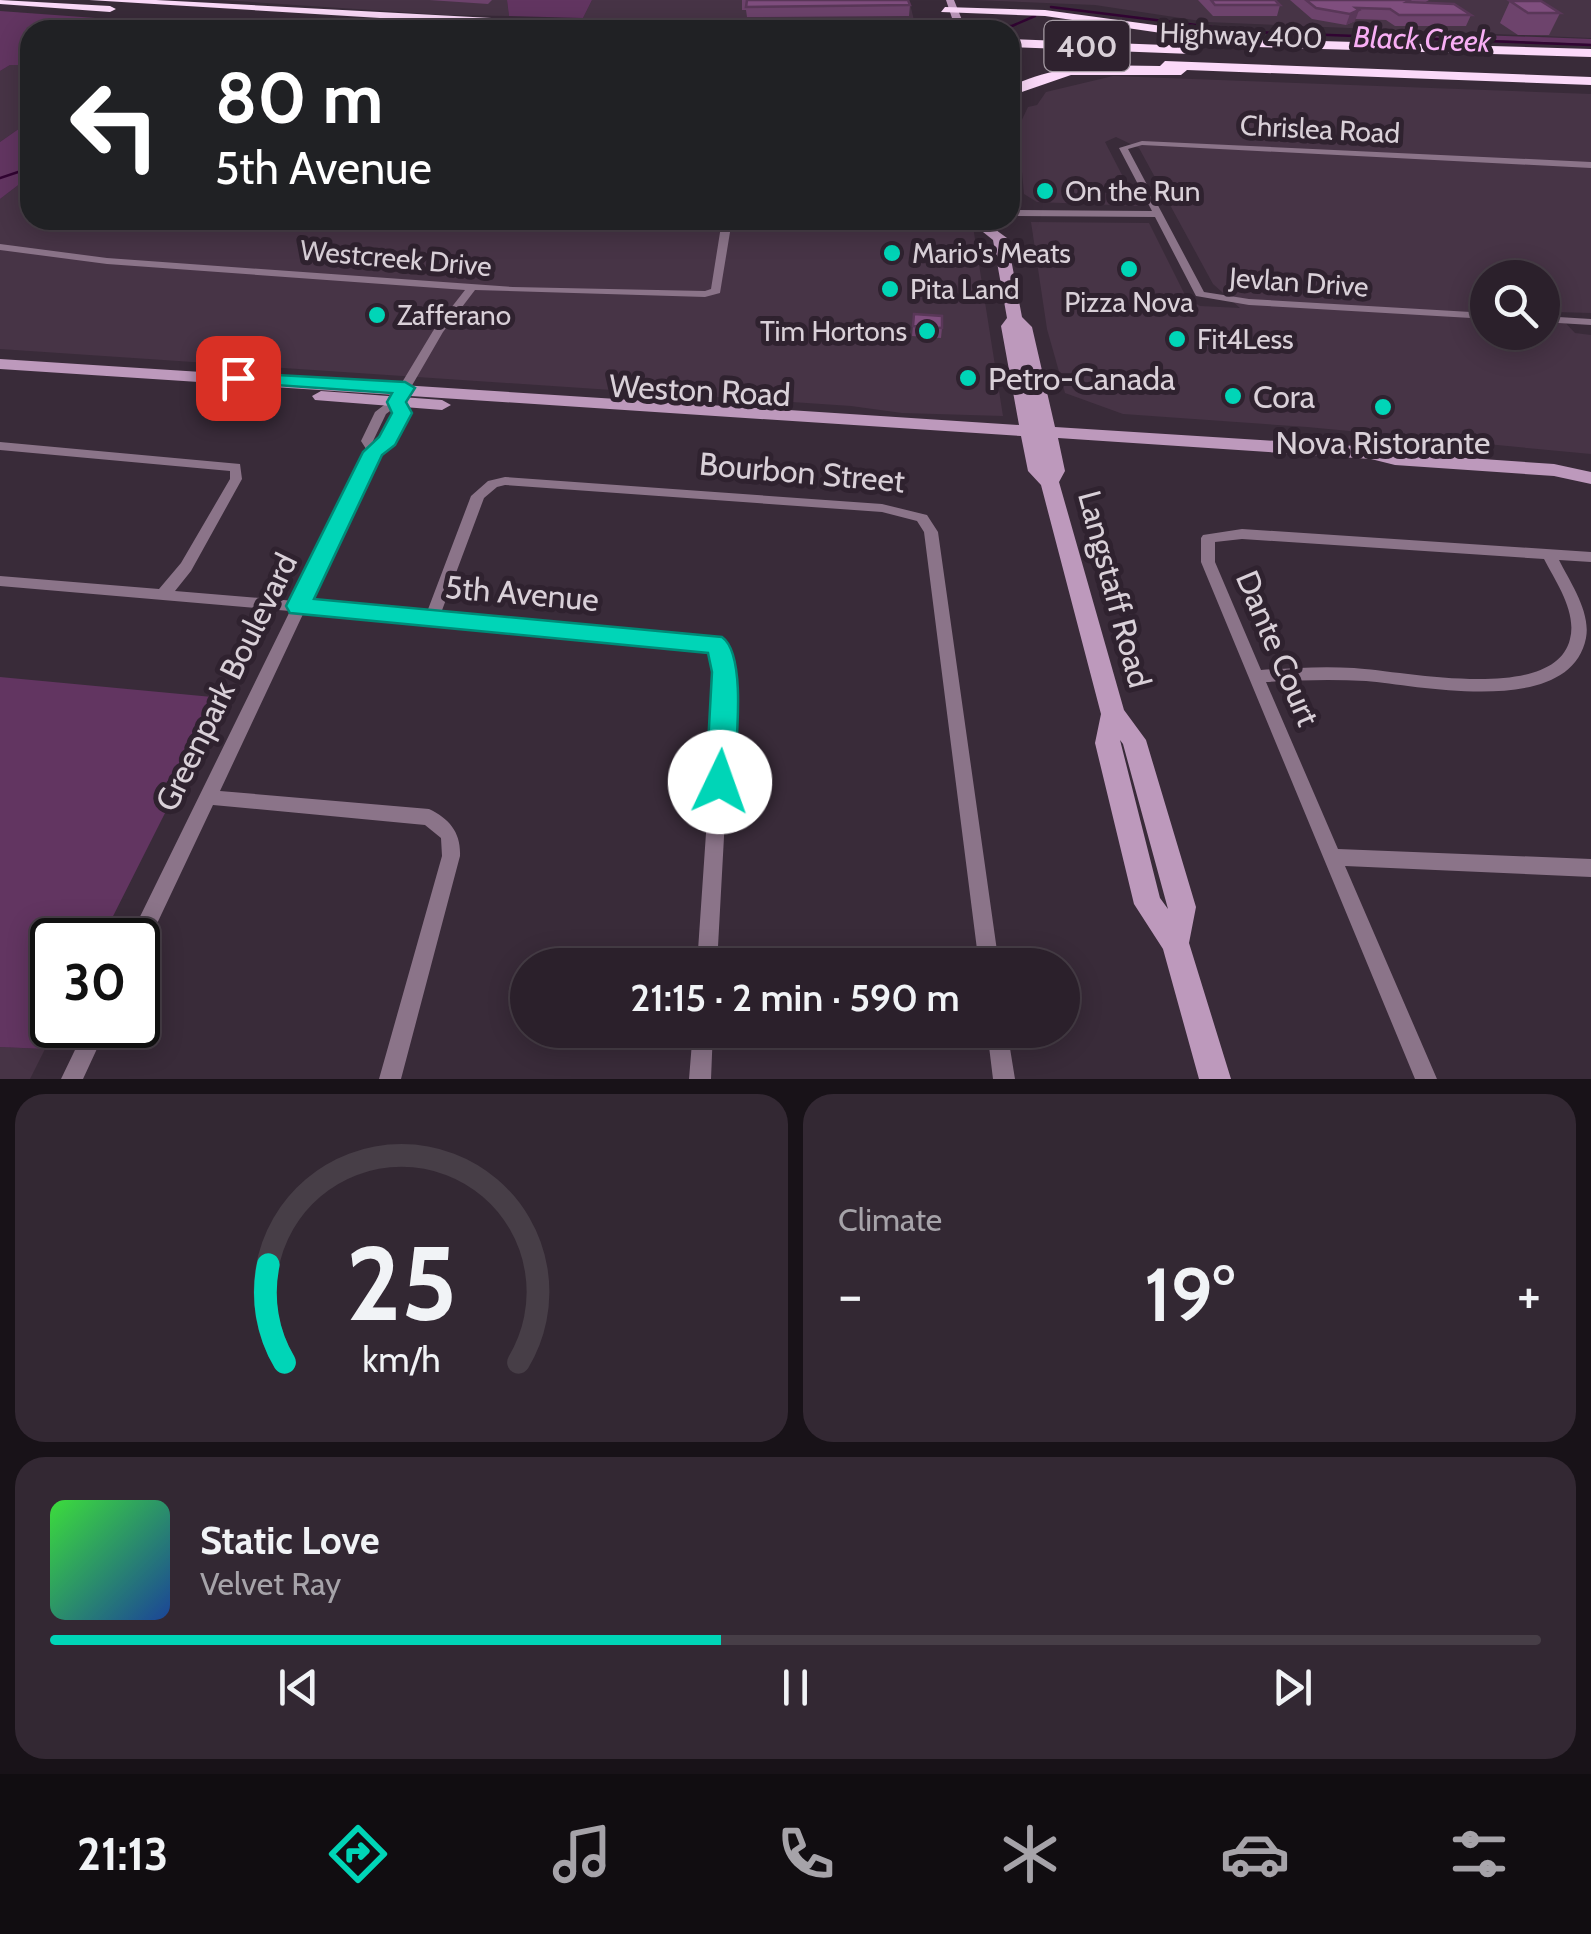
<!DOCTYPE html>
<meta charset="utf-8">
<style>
body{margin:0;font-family:Cabin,sans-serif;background:#332833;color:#f1f3f6;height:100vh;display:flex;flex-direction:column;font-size:38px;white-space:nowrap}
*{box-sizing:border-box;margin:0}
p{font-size:32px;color:#a6a3a9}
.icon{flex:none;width:55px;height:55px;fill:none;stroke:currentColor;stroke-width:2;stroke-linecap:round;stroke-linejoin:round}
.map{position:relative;height:1079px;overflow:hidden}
.details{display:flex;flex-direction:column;gap:15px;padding:15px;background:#181218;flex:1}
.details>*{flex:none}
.hud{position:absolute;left:20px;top:20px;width:1000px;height:210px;border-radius:30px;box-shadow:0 5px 25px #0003,0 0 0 2px #473e47;background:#202124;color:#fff;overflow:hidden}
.controls{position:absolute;left:1470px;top:260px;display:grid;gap:20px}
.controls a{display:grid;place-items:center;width:90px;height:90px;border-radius:50%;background:#2b202b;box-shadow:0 5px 25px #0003,0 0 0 2px #473e47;font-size:50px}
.speed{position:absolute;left:30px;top:918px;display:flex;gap:20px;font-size:50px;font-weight:700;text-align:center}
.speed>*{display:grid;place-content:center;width:130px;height:130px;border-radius:50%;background:#2b202b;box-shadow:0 5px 25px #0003,0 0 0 2px #473e47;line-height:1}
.speed .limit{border:5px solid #111;border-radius:15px;background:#fff;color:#111}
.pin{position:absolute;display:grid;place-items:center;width:85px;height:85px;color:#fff;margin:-42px;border-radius:20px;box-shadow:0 5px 15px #0006}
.me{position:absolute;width:110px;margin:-55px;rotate:3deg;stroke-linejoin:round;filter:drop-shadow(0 0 8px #0008)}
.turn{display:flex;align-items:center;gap:35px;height:210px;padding:0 30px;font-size:45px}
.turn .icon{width:130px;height:130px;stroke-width:2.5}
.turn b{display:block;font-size:70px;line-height:85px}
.big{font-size:75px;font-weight:600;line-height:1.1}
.details .tile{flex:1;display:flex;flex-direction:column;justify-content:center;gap:15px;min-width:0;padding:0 35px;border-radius:30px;background:#332833}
.details .dial{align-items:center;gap:0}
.dial svg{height:260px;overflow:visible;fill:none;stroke:#473e47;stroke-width:7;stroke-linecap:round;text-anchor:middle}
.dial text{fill:#f1f3f6;stroke:none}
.song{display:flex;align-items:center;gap:30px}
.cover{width:120px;height:120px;border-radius:15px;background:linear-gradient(135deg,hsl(120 70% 55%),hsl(220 70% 35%))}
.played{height:10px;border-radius:5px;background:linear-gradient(90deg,#00d5b7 45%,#473e47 45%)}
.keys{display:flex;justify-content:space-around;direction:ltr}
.heat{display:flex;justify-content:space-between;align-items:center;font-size:55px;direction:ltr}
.details .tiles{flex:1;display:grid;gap:15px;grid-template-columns:1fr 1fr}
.tile:last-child{grid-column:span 2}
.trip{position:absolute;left:510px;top:948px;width:570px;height:100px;border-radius:50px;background:#2b202b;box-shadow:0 5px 25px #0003,0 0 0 2px #473e47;font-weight:600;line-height:100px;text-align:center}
.tabs{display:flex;height:160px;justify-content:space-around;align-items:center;background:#110d11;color:#a6a3a9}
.tabs .icon{width:70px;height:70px}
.tabs .on{color:#00d5b7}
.tabs b{font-size:45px;color:#f1f3f6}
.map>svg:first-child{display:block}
.built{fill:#473446;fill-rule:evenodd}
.green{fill:#623561}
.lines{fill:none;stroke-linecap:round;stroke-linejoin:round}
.stream{stroke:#310432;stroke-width:2.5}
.street{fill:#8b7489;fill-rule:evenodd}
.secondary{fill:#bd99bc;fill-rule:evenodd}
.highway{fill:#fbd9f9;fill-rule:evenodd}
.wall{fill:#6d436c}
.shaded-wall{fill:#593758}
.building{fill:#7f4e7e;stroke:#593758;stroke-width:2.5}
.route{fill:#00d5b7;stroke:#008a77;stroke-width:2.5}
.poi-dot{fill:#00d5b7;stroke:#2f222f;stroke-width:4}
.labels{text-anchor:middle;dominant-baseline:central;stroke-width:10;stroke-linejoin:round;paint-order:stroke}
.far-street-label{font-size:28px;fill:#d9d0d8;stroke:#2f222f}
.far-poi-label{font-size:28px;fill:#d9d0d8;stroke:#2f222f;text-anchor:start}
.far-water-label{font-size:30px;font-style:italic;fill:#f8aef5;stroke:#2f222f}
.shield{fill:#2f222f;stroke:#a69ca5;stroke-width:2.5}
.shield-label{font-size:30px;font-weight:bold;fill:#d9d0d8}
.poi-label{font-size:32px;fill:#d9d0d8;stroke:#2f222f;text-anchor:start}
.street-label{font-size:32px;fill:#d9d0d8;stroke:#2f222f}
</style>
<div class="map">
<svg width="1591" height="1079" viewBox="0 0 1591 1079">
<rect width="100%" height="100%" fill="#392b39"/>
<!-- built -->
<path class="built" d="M222 0H507L509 16 446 15Z
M592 0H909L914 20 583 18Z
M972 0H1591V38L1207 22 1095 5Z
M10 65H30V121L0 142V71Z
M1113 76 1591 94V313L1555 312 1575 333 1591 335V454L1307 427 1123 414 1065 393 1047 329 1031 222 1149 223 1186 297 1200 306 1240 308 1213 284 1139 148 1116 137 1105 142 1138 206 1037 202 1024 194 1018 128 1028 107 1037 105 1046 92ZM1488 278H1542V332H1488Z
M30 176V220H972L1003 416 902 413 851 406 0 349V199Z
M0 1047 45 1049 30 1079H0Z"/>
<!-- green -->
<path class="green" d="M507 0H592L583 18 509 16Z
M0 11 219 27 215 30H30V65H10L0 71Z
M1394 32 1591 39V44L1397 36Z
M30 121V176L0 199V142Z
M0 677 223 698 101 940H52V1025H58L45 1049 0 1047Z"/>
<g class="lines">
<!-- stream -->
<path class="stream" d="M1051 7 1252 32 1591 45
M984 26H1012L1035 16
M845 28 852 24H927
M0 178 30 168"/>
<!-- street -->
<path class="street" d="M1142 141 1591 162V168L1142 145 1128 149 1204 292 1249 299 1488 313V319L1249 305 1196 296 1155 217 1010 216V210L1152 211 1119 148Z
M722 220H732L720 293 705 297 475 290 443 332 403 401 408 413 391 444 379 454 309 602 427 612 471 496 488 481 505 477 882 504 927 515 938 532 999 965H979L924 532 917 521 882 512 505 485 497 487 484 498 441 613 704 635C728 644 728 648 733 672L717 965H697L717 672 714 653 701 647 304 612 220 791 429 809C450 819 461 833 460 856L401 1079H379L442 856 441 838 425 825 213 805 145 949 138 951V940H129L131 935 290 611 0 586V576L159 589 181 563 230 479V471L0 450V442L240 464 242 479 191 571 175 591 295 601 368 452 361 441 375 412 392 399 433 331 465 290 107 264 0 250V244L107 258 513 287 705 291 711 289ZM394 408 396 413 382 439 375 444 373 441 386 414Z
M1542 316 1591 319V325L1542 322Z
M1242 529 1591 552V562L1559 560C1570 582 1591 612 1586 638 1570 718 1422 686 1366 681 1333 679 1299 680 1266 682L1338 849 1591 859V877L1345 866 1437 1079H1415L1201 562V538L1203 535ZM1242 539 1544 559C1556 582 1577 612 1570 639 1555 704 1403 671 1354 668 1323 666 1292 668 1261 670L1215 562V542Z
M87 1025H108L83 1079H61Z
M693 1030H713L711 1079H689Z
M987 1030H1007L1015 1079H993Z"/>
<!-- secondary -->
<path class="secondary" d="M946 0H954L966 30H956Z
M981 220H995L996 230 1007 238 1022 317 1032 327 1055 427 1371 447 1395 453 1554 464 1591 472V484L1554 476 1395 465 1371 459 1058 438 1065 471 1059 482 1124 710 1146 740 1196 907 1189 943 1231 1079H1199L1163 949 1134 904 1095 743 1101 714 1041 485 1028 471 1021 436 0 369V359L1019 425 1001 326 1007 318 993 240 983 232ZM1120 740 1123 744 1168 909 1160 898Z
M321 391 442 400 451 405 442 410 315 400 312 396Z"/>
<!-- highway -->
<path class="highway" d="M0 0 110 6 116 9 110 12 0 4Z
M89 0H156L641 26 647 30H577Z
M945 7 1045 10 1257 39 1591 49V57L1257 47 1045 16 941 12Z
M1010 39 1191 46 1197 50 1191 54 1010 47Z
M1165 61 1591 77V85L1187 70 1181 75H1071L1010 96V87C1057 63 1108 65 1160 66Z"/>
</g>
<!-- wall -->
<path class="wall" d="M429 0H492L488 4Z
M742 0H908L910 5 909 16 747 17 746 10H742Z
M1198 0H1275L1280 5 1277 16H1213Z
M1290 0H1429L1424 3 1471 15 1466 26H1395L1386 20 1355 19V21L1346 25 1312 19Z
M1510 1 1560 13 1549 35H1518L1500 23Z
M914 314 942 328 941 338 912 336Z"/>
<!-- shaded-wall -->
<path class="shaded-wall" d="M1359 10 1355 21 1346 25 1350 14Z"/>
<!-- building -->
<path class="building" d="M747 0H908L910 5 746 7Z
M1211 0H1275L1280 5H1215Z
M1306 0H1411L1407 2 1454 4 1471 15H1399L1390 9 1356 8 1359 10 1350 14 1316 8Z
M1510 1H1541L1560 13H1528Z
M914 314 942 316V328L913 326Z"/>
<!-- route -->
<path class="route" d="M238 373 405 382 415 388 406 402 412 413 395 445 382 455 314 599 722 637C748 655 735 751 734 782L730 791 720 795 710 791 706 782 712 672 708 653 290 613 286 606 363 452 379 437 392 413 387 402 392 393 231 382 229 378Z"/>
<!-- markers -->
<g class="poi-dot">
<circle cx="1045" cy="191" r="10"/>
<circle cx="892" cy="253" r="10"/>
<circle cx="1129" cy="269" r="10"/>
<circle cx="890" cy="289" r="10"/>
<circle cx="377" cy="315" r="10"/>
<circle cx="927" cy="331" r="10"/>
<circle cx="1177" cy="339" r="10"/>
<circle cx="968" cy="378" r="10"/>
<circle cx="1233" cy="396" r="10"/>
<circle cx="1383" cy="407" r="10"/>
</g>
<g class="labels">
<!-- far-street labels -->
<g class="far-street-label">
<text transform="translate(1241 35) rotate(2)">Highway 400</text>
<text transform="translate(1320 129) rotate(3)">Chrislea Road</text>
<text transform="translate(396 258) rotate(5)">Westcreek Drive</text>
<text transform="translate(1299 282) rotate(4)">Jevlan Drive</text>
</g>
<!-- far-poi labels -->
<g class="far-poi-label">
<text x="1065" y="191">On the Run</text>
<text x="912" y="253">Mario's Meats</text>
<text x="910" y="289">Pita Land</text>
<text x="1129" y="302" text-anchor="middle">Pizza Nova</text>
<text x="397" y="315">Zafferano</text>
<text x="907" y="331" text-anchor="end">Tim Hortons</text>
<text x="1197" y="339">Fit4Less</text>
</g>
<!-- far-water labels -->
<g class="far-water-label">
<text transform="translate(1422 39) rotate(2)">Black Creek</text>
</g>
<!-- shield labels -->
<rect class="shield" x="1044.5" y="21" width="85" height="50" rx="8"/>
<g class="shield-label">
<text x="1087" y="46">400</text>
</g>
<!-- poi labels -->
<g class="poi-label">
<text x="988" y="378">Petro-Canada</text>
<text x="1253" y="396">Cora</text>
<text x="1383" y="442" text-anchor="middle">Nova Ristorante</text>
</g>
<!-- street labels -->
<g class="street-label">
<text transform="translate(700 390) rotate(3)">Weston Road</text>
<text transform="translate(802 472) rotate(5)">Bourbon Street</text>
<text transform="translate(1115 589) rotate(75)">Langstaff Road</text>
<text transform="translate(522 593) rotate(5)">5th Avenue</text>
<text transform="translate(1278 648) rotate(67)">Dante Court</text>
<text transform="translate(226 682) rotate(-64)">Greenpark Boulevard</text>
</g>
</g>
</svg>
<div class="controls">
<a><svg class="icon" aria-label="search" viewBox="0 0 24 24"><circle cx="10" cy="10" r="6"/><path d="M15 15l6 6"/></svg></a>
</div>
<div class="speed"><div class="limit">30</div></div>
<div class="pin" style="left:238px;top:378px;background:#d93025"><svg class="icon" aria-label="arrive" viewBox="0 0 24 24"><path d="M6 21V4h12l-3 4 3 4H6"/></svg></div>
<svg class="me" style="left:720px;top:782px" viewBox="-20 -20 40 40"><circle r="19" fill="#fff"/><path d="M0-13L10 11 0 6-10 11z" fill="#00d5b7"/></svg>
<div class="trip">21:15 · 2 min · 590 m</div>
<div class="hud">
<div class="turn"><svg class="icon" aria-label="left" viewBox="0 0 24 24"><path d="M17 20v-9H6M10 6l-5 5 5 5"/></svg><div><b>80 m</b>5th Avenue</div></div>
</div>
</div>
<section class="details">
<div class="tiles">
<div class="tile dial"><svg viewBox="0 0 100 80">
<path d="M14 69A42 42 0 1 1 86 69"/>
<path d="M14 69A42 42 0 0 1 9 39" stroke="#00d5b7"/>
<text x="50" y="56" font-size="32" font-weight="700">25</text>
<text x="50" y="72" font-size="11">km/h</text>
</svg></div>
<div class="tile"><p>Climate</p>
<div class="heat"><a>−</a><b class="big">19°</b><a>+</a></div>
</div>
<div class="tile">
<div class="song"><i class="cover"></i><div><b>Static Love</b><p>Velvet Ray</p></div></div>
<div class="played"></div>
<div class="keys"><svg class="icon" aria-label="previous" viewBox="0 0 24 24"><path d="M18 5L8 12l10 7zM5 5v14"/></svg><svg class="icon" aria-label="pause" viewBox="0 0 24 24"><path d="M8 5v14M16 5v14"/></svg><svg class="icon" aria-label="next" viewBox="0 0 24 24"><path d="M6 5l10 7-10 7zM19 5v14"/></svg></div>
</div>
</div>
</section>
<nav class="tabs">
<b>21:13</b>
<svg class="icon on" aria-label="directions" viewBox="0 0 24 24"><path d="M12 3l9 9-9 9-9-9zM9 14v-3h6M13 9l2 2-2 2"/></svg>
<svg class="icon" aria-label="music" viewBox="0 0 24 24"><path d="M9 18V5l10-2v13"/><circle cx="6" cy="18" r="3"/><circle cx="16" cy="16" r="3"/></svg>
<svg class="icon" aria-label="phone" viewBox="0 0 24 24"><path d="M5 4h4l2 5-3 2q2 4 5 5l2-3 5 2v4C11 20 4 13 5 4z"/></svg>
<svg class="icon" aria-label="climate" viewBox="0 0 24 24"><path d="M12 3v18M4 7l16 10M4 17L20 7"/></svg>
<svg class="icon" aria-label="car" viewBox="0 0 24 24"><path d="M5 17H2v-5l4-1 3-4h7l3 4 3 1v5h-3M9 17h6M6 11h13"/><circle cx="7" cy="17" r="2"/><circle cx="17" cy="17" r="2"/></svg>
<svg class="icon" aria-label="filters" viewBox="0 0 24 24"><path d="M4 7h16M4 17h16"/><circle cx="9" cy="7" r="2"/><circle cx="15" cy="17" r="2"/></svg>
</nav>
